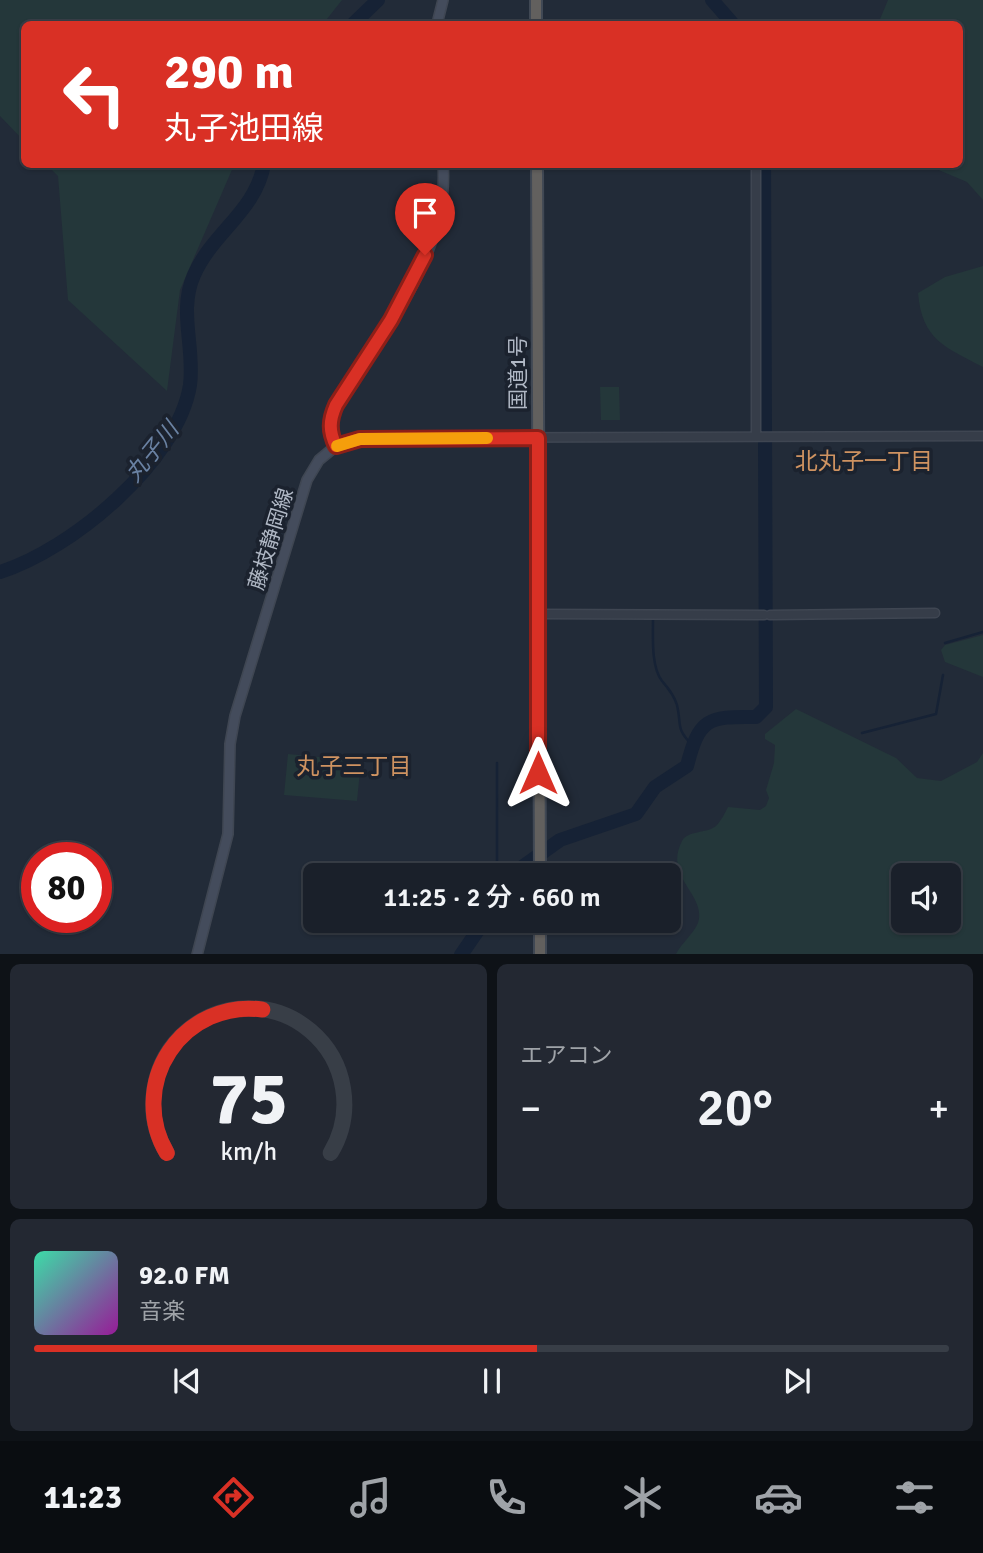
<!DOCTYPE html>
<html lang="ja">
<meta charset="utf-8">
<style>
body{margin:0;font-family:Signika,"Noto Sans JP",sans-serif;background:#232832;color:#f1f3f6;height:100vh;display:flex;flex-direction:column;font-size:26px;white-space:nowrap}
*{box-sizing:border-box;margin:0}
p{font-size:23px;color:#9fa3a8}
.icon{flex:none;width:38px;height:38px;fill:none;stroke:currentColor;stroke-width:2;stroke-linecap:round;stroke-linejoin:round}
.map{position:relative;height:954px;overflow:hidden}
.sheet{display:flex;flex-direction:column;gap:10px;padding:10px;background:#0e1217;flex:1}
.sheet>*{flex:none}
.top-card{position:absolute;left:21px;top:21px;width:942px;height:147px;border-radius:10px;box-shadow:0 2px 5px #0004,0 0 0 2px #383e47;background:#d93025;color:#fff;overflow:hidden}
.fabs{position:absolute;left:891px;top:863px;display:grid;gap:14px}
.fabs a{display:grid;place-items:center;width:70px;height:70px;border-radius:10px;background:#1a202a;box-shadow:0 2px 5px #0004,0 0 0 2px #383e47;font-size:35px}
.speed{position:absolute;left:21px;top:842px;display:flex;gap:14px;font-size:35px;font-weight:700;text-align:center}
.speed>*{display:grid;place-content:center;width:91px;height:91px;border-radius:50%;background:#1a202a;box-shadow:0 2px 5px #0004,0 0 0 2px #383e47;line-height:1}
.speed .limit{border:10px solid #d22;background:#fff;color:#111}
.pin{position:absolute;display:grid;place-items:center;width:60px;height:60px;color:#fff;margin:-72px -30px;border-radius:50% 50% 50% 0;rotate:-45deg;box-shadow:0 0 7px #0007}
.pin .icon{rotate:45deg}
.me{position:absolute;width:77px;margin:-38px;rotate:0deg;stroke-linejoin:round;filter:drop-shadow(0 0 5px #0008)}
.turn{display:flex;align-items:center;gap:24px;height:147px;padding:0 28px;font-size:32px}
.turn .icon{width:91px;height:91px;stroke-width:2.5}
.turn b{display:block;font-size:49px;line-height:60px}
.big{font-size:52px;font-weight:600;line-height:1.1}
.sheet .widget{flex:1;display:flex;flex-direction:column;justify-content:center;gap:10px;min-width:0;padding:0 24px;border-radius:10px;background:#232832}
.sheet .dial{align-items:center;gap:0}
.dial svg{height:182px;overflow:visible;fill:none;stroke:#383e47;stroke-width:7;stroke-linecap:round;text-anchor:middle}
.dial text{fill:#f1f3f6;stroke:none}
.song{display:flex;align-items:center;gap:21px}
.cover{width:84px;height:84px;border-radius:10px;background:linear-gradient(135deg,hsl(160 70% 55%),hsl(300 70% 35%))}
.played{height:7px;border-radius:4px;background:linear-gradient(90deg,#d93025 55%,#383e47 55%)}
.keys{display:flex;justify-content:space-around;direction:ltr}
.heat{display:flex;justify-content:space-between;align-items:center;font-size:38px;direction:ltr}
.sheet .tiles{flex:1;display:grid;gap:10px;grid-template-columns:1fr 1fr}
.widget:last-child{grid-column:span 2}
.trip{position:absolute;left:303px;top:863px;width:378px;height:70px;border-radius:10px;background:#1a202a;box-shadow:0 2px 5px #0004,0 0 0 2px #383e47;font-weight:600;line-height:70px;text-align:center}
.dock{display:flex;height:112px;justify-content:space-around;align-items:center;background:#0a0d11;color:#9fa3a8}
.dock .icon{width:49px;height:49px}
.dock .on{color:#d93025}
.dock b{font-size:32px;color:#f1f3f6}
.map>svg:first-child{display:block}
.green{fill:#24373a;fill-rule:evenodd}
.lines{fill:none;stroke-linecap:round;stroke-linejoin:round}
.stream{stroke:#162235;stroke-width:2.5}
.river{stroke:#162235;stroke-width:14}
.tertiary-casing{stroke:#3f4652;stroke-width:11}
.secondary-casing{stroke:#3f4652;stroke-width:12}
.trunk-casing{stroke:#404854;stroke-width:14}
.tertiary{stroke:#363d49;stroke-width:8}
.secondary{stroke:#444c5c;stroke-width:9}
.trunk{stroke:#62605e;stroke-width:10}
.route-casing{stroke:#8d1f18;stroke-width:18}
.route{stroke:#d93025;stroke-width:12}
.slow{stroke:#f59e0b;stroke-width:12}
.labels{text-anchor:middle;dominant-baseline:central;stroke-width:7;stroke-linejoin:round;paint-order:stroke}
.street-label{font-size:21px;fill:#b0b8c5;stroke:#1b222e}
.water-label{font-size:23px;font-style:italic;fill:#6a82a3;stroke:#1b222e}
.neighbourhood-label{font-size:23px;fill:#cf9361;stroke:#1b222e}
</style>
<div class="map">
<svg width="983" height="955" viewBox="0 0 983 955">
<rect width="100%" height="100%" fill="#222b38"/>
<!-- green -->
<path class="green" d="M0 0H342L323 24H24V141L0 116Z
M888 0H983V200L967 182 927 165 959 164V24H878Z
M47 165H234L180 290 167 391 68 300 58 176Z
M983 266V367C945 347 922 340 918 293L945 277Z
M600 387H619L620 420H601Z
M983 635V677L945 662 941 650 945 645Z
M796 709 896 758 917 778 941 781 977 762 983 753V954H676C681 944 694 933 698 923 707 894 663 878 682 841 688 830 706 834 716 826 721 821 725 813 728 807L760 810 766 806 769 798 766 790 774 763 775 745 765 739V734ZM948 875V920H903V875Z
M288 754 361 761 357 801 284 795Z"/>
<g class="lines">
<!-- stream -->
<path class="stream" d="M653 620C653 637 651 667 662 681 668 688 674 695 677 705 682 726 675 727 692 745
M945 643 983 632
M862 733 936 714 943 675
M497 875V763"/>
<!-- river -->
<path class="river" d="M712 0 733 24
M353 24 378 0
M0 572C71 550 178 461 190 385 195 347 178 311 194 275 212 233 256 211 264 164
M511 875 560 840 636 814 655 787 687 766C699 719 707 716 756 717L766 707 764 164
M461 955 485 920"/>
<!-- tertiary casing -->
<g class="tertiary-casing">
<path id="tertiary" d="M756 164V437
M336 446 360 439 390 438 983 436
M539 614 764 615
M770 615 935 613"/>
</g>
<!-- secondary casing -->
<g class="secondary-casing">
<path id="secondary" d="M437 24 443 0
M197 955 228 834 230 744 235 716 307 480 319 460 336 446 330 426 336 405C381 335 450 253 443 164"/>
</g>
<!-- trunk casing -->
<g class="trunk-casing">
<path id="trunk" d="M536 0V24
M537 164 540 875
M540 955V920"/>
</g>
<!-- tertiary -->
<use href="#tertiary" class="tertiary"/>
<!-- secondary -->
<use href="#secondary" class="secondary"/>
<!-- trunk -->
<use href="#trunk" class="trunk"/>
</g>
<g class="lines">
<!-- route casing -->
<g class="route-casing">
<path id="route" d="M425 255 391 320 336 405C329 421 329 431 336 446L360 439 538 438V773"/>
</g>
<!-- route -->
<use href="#route" class="route"/>
<!-- slow -->
<path class="slow" d="M337 446 360 439 487 438"/>
</g>
<g class="labels">
<!-- street labels -->
<g class="street-label">
<text transform="translate(518 373) rotate(-90)">国道1号</text>
<text transform="translate(271 539) rotate(-73)">藤枝静岡線</text>
</g>
<!-- water labels -->
<g class="water-label">
<text transform="translate(152 452) rotate(-51)">丸子川</text>
</g>
<!-- neighbourhood labels -->
<g class="neighbourhood-label">
<text x="864" y="461">北丸子一丁目</text>
<text x="354" y="766">丸子三丁目</text>
</g>
</g>
</svg>
<div class="fabs">
<a><svg class="icon" aria-label="sound" viewBox="0 0 24 24"><path d="M4 9h4l5-4v14l-5-4H4zM17 9q2 3 0 6"/></svg></a>
</div>
<div class="speed"><div class="limit">80</div></div>
<div class="pin" style="left:425px;top:255px;background:#d93025"><svg class="icon" aria-label="arrive" viewBox="0 0 24 24"><path d="M6 21V4h12l-3 4 3 4H6"/></svg></div>
<svg class="me" style="left:538px;top:773px" viewBox="-20 -20 40 40"><path d="M0-17L14 15 0 8-14 15z" fill="#d93025" stroke="#fff" stroke-width="4"/></svg>
<div class="trip">11:25 · 2 分 · 660 m</div>
<div class="top-card">
<div class="turn"><svg class="icon" aria-label="left" viewBox="0 0 24 24"><path d="M17 20v-9H6M10 6l-5 5 5 5"/></svg><div><b>290 m</b>丸子池田線</div></div>
</div>
</div>
<section class="sheet">
<div class="tiles">
<div class="widget dial"><svg viewBox="0 0 100 80">
<path d="M14 69A42 42 0 1 1 86 69"/>
<path d="M14 69A42 42 0 0 1 56 6" stroke="#d93025"/>
<text x="50" y="56" font-size="32" font-weight="700">75</text>
<text x="50" y="72" font-size="11">km/h</text>
</svg></div>
<div class="widget"><p>エアコン</p>
<div class="heat"><a>−</a><b class="big">20°</b><a>+</a></div>
</div>
<div class="widget">
<div class="song"><i class="cover"></i><div><b>92.0 FM</b><p>音楽</p></div></div>
<div class="played"></div>
<div class="keys"><svg class="icon" aria-label="previous" viewBox="0 0 24 24"><path d="M18 5L8 12l10 7zM5 5v14"/></svg><svg class="icon" aria-label="pause" viewBox="0 0 24 24"><path d="M8 5v14M16 5v14"/></svg><svg class="icon" aria-label="next" viewBox="0 0 24 24"><path d="M6 5l10 7-10 7zM19 5v14"/></svg></div>
</div>
</div>
</section>
<nav class="dock">
<b>11:23</b>
<svg class="icon on" aria-label="directions" viewBox="0 0 24 24"><path d="M12 3l9 9-9 9-9-9zM9 14v-3h6M13 9l2 2-2 2"/></svg>
<svg class="icon" aria-label="music" viewBox="0 0 24 24"><path d="M9 18V5l10-2v13"/><circle cx="6" cy="18" r="3"/><circle cx="16" cy="16" r="3"/></svg>
<svg class="icon" aria-label="phone" viewBox="0 0 24 24"><path d="M5 4h4l2 5-3 2q2 4 5 5l2-3 5 2v4C11 20 4 13 5 4z"/></svg>
<svg class="icon" aria-label="climate" viewBox="0 0 24 24"><path d="M12 3v18M4 7l16 10M4 17L20 7"/></svg>
<svg class="icon" aria-label="car" viewBox="0 0 24 24"><path d="M5 17H2v-5l4-1 3-4h7l3 4 3 1v5h-3M9 17h6M6 11h13"/><circle cx="7" cy="17" r="2"/><circle cx="17" cy="17" r="2"/></svg>
<svg class="icon" aria-label="filters" viewBox="0 0 24 24"><path d="M4 7h16M4 17h16"/><circle cx="9" cy="7" r="2"/><circle cx="15" cy="17" r="2"/></svg>
</nav>
